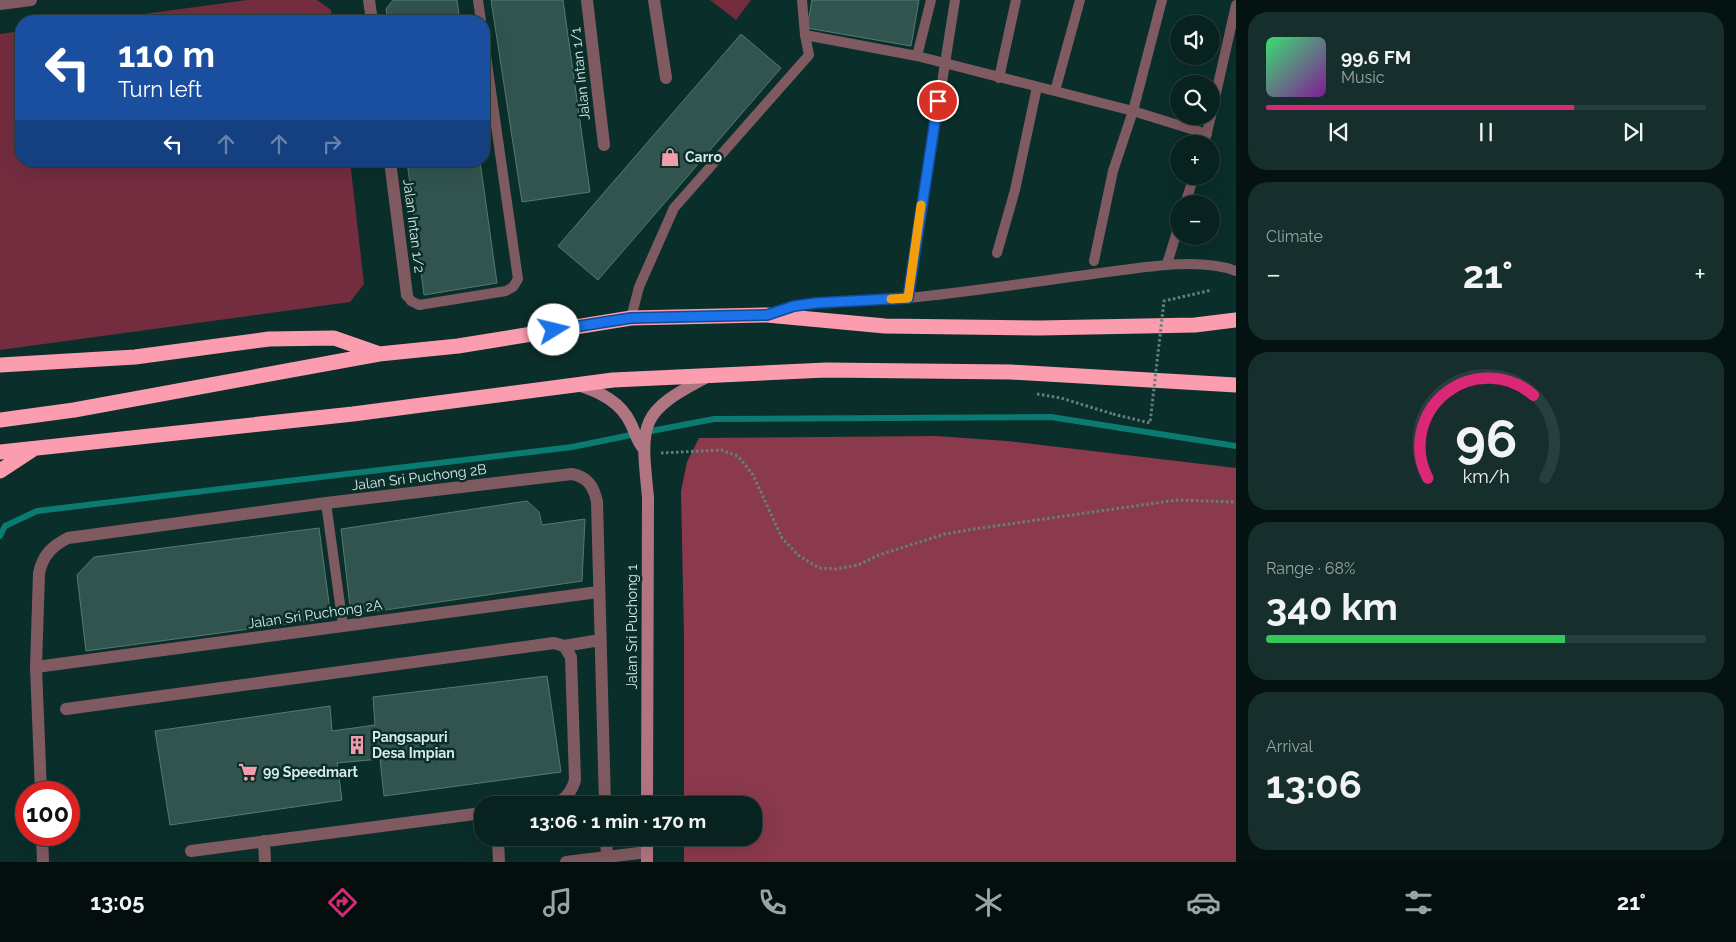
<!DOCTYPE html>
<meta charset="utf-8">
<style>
body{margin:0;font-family:Raleway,sans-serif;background:#162f2d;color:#f1f3f6;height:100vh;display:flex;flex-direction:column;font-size:19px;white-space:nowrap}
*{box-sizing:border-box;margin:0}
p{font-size:16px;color:#98a4a5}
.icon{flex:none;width:28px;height:28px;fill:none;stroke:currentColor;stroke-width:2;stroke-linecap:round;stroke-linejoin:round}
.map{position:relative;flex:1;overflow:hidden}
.drawer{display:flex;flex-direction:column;gap:12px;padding:12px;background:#041312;width:500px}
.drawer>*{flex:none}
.top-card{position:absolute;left:15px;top:15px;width:475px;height:152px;border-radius:20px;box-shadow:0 5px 20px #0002,0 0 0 1px #293f3e;background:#1a4fa0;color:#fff;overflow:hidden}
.fabs{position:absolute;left:1170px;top:15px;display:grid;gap:10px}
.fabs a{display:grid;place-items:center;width:50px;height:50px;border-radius:50%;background:#082220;box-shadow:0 5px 20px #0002,0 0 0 1px #293f3e;font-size:25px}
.speed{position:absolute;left:15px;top:781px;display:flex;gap:10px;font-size:25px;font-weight:700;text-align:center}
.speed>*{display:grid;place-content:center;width:65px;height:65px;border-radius:50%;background:#082220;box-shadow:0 5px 20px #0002,0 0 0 1px #293f3e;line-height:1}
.speed .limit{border:8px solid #d22;background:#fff;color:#111}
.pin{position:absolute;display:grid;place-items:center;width:42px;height:42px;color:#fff;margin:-21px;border:2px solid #fff;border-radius:50%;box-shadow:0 1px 5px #0007}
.me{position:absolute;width:55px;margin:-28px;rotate:81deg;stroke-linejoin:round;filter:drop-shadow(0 0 4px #0008)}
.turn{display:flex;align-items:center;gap:18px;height:105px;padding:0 20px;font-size:22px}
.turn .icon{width:65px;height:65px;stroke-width:2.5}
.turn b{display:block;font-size:35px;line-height:42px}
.lanes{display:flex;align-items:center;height:48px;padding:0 20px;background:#0003;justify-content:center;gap:25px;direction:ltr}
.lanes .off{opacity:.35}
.big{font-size:38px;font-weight:700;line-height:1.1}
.drawer .tile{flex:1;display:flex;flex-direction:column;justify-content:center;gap:8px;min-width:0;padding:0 18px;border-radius:20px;background:#162f2d}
.drawer .dial{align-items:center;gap:0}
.dial svg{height:130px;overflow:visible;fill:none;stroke:#293f3e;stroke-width:7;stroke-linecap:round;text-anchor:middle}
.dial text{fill:#f1f3f6;stroke:none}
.song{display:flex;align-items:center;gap:15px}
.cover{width:60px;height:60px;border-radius:8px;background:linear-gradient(135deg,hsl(140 70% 55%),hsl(290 70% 35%))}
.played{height:5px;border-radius:2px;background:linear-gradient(90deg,#db2777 70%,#293f3e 70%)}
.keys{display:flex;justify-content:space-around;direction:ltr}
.heat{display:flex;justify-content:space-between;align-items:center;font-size:28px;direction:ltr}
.charge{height:8px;border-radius:4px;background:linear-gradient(90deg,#34c759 68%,#293f3e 0)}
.trip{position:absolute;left:474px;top:796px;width:288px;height:50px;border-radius:20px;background:#082220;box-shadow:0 5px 20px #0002,0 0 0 1px #293f3e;font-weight:700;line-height:50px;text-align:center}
.tabs{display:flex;height:80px;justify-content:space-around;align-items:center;background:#030e0d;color:#98a4a5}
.tabs .icon{width:35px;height:35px}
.tabs .selected{color:#db2777}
.tabs b{font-size:22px;color:#f1f3f6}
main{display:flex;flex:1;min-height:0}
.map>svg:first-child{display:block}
.green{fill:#732d3f}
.forest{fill:#8b394d}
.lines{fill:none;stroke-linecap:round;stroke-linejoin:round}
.stream{stroke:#0a7b70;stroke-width:6}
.building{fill:#31544f;stroke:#557973}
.path{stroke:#63807c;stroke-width:3;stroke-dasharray:2.5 2.5;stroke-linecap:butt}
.lane{stroke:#805a61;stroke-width:10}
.street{stroke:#805a61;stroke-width:12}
.secondary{stroke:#b17581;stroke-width:12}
.highway{stroke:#fb9daf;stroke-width:15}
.path-bridge{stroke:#63807c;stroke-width:3;stroke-dasharray:2.5 2.5;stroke-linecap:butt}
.route-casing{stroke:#114b97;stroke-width:12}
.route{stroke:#1a73e8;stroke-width:9}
.slow{stroke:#f59e0b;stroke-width:9}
.labels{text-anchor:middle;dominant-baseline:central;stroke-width:5;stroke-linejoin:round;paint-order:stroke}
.street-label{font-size:14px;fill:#d8ebe8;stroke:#0a2e2a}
.poi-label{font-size:14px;font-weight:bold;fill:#d8ebe8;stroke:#0a2e2a;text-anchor:start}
</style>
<main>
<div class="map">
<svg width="1236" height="862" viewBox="0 0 1236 862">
<rect width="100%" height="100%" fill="#0a2e2a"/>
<!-- green -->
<path class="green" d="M247 0H317L331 10 332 21H92Z
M710 0H751L736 20Z
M21 31V161H350L364 284 350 302 0 350V34Z"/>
<!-- forest -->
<path class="forest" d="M936 436 1007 441 1236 468V862H684V838H752V805H684V636L681 491 687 462 699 438Z"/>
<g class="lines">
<!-- stream -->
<path class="stream" d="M646 432 714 419 1051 417 1236 446
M0 536 5 526 37 511 572 447 636 434"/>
</g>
<!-- building -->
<path class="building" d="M393 0H457L460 21H388L386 9Z
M491 0H563L590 192 522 202Z
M812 0H919L911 46 807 28Z
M741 34 781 68 598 280 558 246Z
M407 161H480L497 283 424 295Z
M527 501 539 512 542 525 585 519 582 581 351 615 341 529Z
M319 528 331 618 86 651 77 575 94 557Z
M547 676 561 772 384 796 380 759 337 763 342 800 170 825 155 731 330 706 332 731 375 725 373 697Z"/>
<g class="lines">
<!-- path -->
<path class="path" d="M1037 394 1061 398 1113 414
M661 453 721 450 738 456 753 475 782 538 798 555 819 568 836 569 858 565 879 555 945 534 974 529 1177 500 1236 502"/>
<!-- lane -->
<path class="lane" d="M478 0 481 21
M802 0 805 35
M917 56 931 0
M999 78 1016 0
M1055 91 1080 0
M1211 115 1236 5
M1204 144 1211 116
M1185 204 1194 176
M997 253 1015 190 1037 87
M1094 261 1113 171 1133 111 1162 0
M1167 264 1179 225
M407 295 411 301 419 305 506 291 513 287 518 279 484 42
M908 298 955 0
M773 313C817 298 863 302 908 298 970 292 1032 282 1093 274 1134 269 1198 256 1236 271
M631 318 639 287 674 208 809 55 805 35 917 56 1133 111 1207 134
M326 503 343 626"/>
<!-- street -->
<path class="street" d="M369 0 372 21
M587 0 604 145
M654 0 666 78
M0 4 31 0
M390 161 407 295
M564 646 600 640
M36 667 598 592
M66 709 554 643 564 646 571 657 575 780C571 794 563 803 547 805
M41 792 36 667 39 573C43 555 52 546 68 538L326 503 572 474C588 477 594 487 597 502L605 805
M42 835 43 862
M498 838 499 862
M606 838 607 857
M264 841 265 862
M191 851 482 813
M566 862 647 852"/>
<!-- secondary -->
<path class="secondary" d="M578 385C600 392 621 402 631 424 635 432 637 441 643 448
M647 805 648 497C640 421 639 412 709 376
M647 838V862"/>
<!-- highway -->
<path class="highway" d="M0 365 135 357 269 339 334 338 377 353
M0 420 74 410 379 354 458 346 631 318 767 315 885 326 1039 328 1195 325 1236 320
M0 452 353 414 613 380 826 370 1011 372 1236 385
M0 471 32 450"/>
<!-- path-bridge -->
<path class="path-bridge" d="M1113 414 1150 423 1164 301 1212 290"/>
</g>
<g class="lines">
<!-- route casing -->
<g class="route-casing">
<path id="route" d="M554 330 631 318 767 315 794 306 816 303 908 298 938 101"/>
</g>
<!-- route -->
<use href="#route" class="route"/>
<!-- slow -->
<path class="slow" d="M891 299 908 298 921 205"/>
</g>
<!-- icons -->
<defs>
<g id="shop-bare" transform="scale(1.5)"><path d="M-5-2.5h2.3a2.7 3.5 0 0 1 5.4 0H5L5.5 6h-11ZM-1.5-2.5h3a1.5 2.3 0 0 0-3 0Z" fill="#f39aab" stroke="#0a2e2a" stroke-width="2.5" paint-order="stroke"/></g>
<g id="building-bare" transform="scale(1.5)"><path d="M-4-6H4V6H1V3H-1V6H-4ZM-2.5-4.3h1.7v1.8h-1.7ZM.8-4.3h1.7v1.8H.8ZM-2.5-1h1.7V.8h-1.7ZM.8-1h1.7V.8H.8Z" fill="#f39aab" stroke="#0a2e2a" stroke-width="2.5" paint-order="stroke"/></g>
<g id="supermarket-bare" transform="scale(1.5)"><path d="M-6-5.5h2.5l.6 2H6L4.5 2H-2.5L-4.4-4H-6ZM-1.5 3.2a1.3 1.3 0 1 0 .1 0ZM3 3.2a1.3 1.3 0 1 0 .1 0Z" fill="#f39aab" stroke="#0a2e2a" stroke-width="2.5" paint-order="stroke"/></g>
</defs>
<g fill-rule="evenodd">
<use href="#shop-bare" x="670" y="157"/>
<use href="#building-bare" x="357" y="745"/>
<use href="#supermarket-bare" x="248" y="772"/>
</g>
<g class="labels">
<!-- street labels -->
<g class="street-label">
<text transform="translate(580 74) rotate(-96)">Jalan Intan 1/1</text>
<text transform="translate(414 226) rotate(83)">Jalan Intan 1/2</text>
<text transform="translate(419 477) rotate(-7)">Jalan Sri Puchong 2B</text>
<text transform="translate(315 614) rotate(-8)">Jalan Sri Puchong 2A</text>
<text transform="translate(632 627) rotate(-90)">Jalan Sri Puchong 1</text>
</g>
<!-- poi labels -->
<g class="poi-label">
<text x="685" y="157">Carro</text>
<text x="372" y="737">Pangsapuri<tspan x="372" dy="16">Desa Impian</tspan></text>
<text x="263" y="772">99 Speedmart</text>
</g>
</g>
</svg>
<div class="fabs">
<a><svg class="icon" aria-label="sound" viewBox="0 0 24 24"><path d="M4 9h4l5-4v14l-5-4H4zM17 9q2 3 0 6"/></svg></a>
<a><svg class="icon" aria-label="search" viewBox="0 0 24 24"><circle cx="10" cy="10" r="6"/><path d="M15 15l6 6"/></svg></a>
<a>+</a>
<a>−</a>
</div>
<div class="speed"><div class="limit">100</div></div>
<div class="pin" style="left:938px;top:101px;background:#d93025"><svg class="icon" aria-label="arrive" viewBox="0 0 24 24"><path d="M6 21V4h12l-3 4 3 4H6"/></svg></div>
<svg class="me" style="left:554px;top:330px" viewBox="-20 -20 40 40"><circle r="19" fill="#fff"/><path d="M0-13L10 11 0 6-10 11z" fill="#1a73e8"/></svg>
<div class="trip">13:06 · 1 min · 170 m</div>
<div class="top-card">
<div class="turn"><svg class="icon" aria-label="left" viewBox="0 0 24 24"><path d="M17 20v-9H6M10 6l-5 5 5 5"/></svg><div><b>110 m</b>Turn left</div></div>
<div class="lanes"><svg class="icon" aria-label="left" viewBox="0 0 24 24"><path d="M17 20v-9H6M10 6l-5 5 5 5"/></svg><svg class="icon off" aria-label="ahead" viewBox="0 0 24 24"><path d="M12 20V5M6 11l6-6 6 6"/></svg><svg class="icon off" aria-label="ahead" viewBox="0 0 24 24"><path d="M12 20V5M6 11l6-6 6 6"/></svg><svg class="icon off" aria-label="right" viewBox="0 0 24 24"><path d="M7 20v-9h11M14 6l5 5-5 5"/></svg></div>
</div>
</div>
<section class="drawer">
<div class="tile">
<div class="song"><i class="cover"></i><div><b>99.6 FM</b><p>Music</p></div></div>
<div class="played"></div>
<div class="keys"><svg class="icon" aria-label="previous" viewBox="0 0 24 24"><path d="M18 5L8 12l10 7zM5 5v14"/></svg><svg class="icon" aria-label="pause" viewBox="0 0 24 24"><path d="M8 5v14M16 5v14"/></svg><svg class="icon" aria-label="next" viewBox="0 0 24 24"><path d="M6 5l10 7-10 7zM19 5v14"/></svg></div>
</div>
<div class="tile"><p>Climate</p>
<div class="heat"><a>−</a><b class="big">21°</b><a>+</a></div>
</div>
<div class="tile dial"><svg viewBox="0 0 100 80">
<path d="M14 69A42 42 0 1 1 86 69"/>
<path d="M14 69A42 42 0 0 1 79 18" stroke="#db2777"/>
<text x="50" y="56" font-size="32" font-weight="700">96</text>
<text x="50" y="72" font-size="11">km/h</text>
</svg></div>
<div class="tile"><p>Range · 68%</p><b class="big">340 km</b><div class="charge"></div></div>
<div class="tile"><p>Arrival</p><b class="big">13:06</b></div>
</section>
</main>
<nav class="tabs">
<b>13:05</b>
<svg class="icon selected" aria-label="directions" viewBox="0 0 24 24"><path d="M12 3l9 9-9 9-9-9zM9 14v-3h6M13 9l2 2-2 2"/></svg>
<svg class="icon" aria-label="music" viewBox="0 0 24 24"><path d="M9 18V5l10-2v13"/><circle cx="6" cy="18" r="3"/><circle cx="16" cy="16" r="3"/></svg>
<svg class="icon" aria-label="phone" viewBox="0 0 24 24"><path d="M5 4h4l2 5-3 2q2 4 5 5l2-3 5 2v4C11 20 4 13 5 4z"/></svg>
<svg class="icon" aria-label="climate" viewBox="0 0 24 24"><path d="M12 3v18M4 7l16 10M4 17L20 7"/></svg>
<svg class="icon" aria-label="car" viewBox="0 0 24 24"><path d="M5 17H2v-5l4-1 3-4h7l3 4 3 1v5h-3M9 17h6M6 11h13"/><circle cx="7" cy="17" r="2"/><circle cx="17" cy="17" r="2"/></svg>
<svg class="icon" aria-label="filters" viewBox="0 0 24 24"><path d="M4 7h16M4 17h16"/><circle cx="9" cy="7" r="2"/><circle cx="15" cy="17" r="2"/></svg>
<b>21°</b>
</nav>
